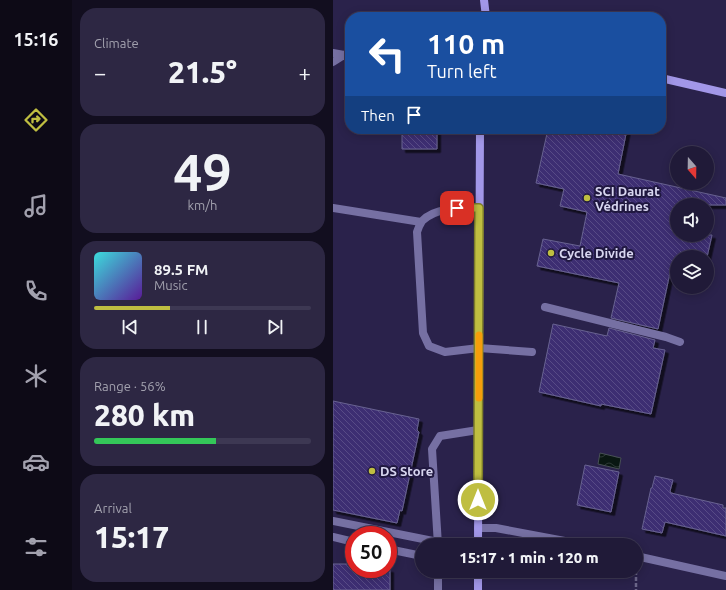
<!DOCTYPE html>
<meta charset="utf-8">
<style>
body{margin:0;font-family:Ubuntu,sans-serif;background:#2d2743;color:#f1f3f6;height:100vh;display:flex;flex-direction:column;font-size:15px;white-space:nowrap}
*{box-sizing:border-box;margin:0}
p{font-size:13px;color:#a2a1ae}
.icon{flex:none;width:22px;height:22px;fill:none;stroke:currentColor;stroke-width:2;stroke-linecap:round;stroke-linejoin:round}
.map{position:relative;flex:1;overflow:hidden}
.side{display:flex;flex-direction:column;gap:8px;padding:8px;background:#120e1f;width:261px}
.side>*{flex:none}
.banner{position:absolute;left:12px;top:12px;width:321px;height:122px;border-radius:16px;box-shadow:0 2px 10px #0003,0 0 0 1px #3d3853;background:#1a4fa0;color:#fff;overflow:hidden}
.needle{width:26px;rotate:160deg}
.buttons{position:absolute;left:337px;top:146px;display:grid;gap:8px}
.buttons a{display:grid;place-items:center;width:44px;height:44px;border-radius:50%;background:#201a38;box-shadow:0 2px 10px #0003,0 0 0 1px #3d3853;font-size:20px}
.speed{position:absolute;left:12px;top:526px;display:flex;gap:8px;font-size:20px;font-weight:700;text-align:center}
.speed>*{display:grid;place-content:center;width:52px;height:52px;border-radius:50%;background:#201a38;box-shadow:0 2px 10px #0003,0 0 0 1px #3d3853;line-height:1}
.speed .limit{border:6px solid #d22;background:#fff;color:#111}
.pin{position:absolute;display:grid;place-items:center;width:34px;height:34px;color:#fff;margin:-17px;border-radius:8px;box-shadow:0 2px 6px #0006}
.me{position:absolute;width:44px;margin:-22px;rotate:0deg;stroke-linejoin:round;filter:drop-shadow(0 0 3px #0008)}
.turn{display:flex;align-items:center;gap:14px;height:84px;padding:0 16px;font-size:18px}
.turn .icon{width:52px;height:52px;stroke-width:2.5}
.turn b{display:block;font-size:28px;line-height:34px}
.then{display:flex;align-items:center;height:38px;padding:0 16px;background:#0003;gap:8px;font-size:15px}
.big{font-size:30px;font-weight:800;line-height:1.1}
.side .widget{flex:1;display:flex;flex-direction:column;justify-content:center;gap:6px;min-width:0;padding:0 14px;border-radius:16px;background:#2d2743}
.side .dial{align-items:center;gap:0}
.dial b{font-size:52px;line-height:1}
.song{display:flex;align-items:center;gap:12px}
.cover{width:48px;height:48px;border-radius:6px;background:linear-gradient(135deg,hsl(180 70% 55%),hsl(270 70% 35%))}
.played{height:4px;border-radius:2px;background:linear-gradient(90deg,#bfbe41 35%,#3d3853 35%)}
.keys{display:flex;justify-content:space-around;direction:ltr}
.heat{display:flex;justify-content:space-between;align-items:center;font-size:22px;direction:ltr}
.charge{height:6px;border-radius:3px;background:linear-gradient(90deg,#34c759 56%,#3d3853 0)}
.trip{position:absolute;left:82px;top:538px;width:228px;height:40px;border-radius:20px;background:#201a38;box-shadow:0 2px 10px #0003,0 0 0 1px #3d3853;font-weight:800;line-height:40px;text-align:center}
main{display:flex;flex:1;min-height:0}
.menu{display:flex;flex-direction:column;width:72px;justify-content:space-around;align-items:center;background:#0d0a16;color:#a2a1ae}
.menu .icon{width:28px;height:28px}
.menu .selected{color:#bfbe41}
.menu b{font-size:18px;color:#f1f3f6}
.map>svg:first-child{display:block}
.water{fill:url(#water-waves);stroke:#475055}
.building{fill:url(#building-back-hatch);stroke:#686291;filter:url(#shadow)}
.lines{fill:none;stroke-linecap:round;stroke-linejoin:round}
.path{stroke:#6b6689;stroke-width:2.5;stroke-dasharray:4 2;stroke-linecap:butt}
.lane{stroke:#7670a3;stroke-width:8}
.street{stroke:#7670a3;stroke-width:8}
.secondary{stroke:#a297e8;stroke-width:8}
.route-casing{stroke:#7c7c2a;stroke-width:10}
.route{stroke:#bfbe41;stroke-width:7}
.slow{stroke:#f59e0b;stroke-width:7}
.poi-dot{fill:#bfbe41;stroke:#201840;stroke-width:1.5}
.labels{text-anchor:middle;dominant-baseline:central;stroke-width:4;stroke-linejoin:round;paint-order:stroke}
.poi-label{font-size:13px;font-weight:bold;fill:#d8d6f0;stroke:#201840;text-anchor:start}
</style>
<main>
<nav class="menu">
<b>15:16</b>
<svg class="icon selected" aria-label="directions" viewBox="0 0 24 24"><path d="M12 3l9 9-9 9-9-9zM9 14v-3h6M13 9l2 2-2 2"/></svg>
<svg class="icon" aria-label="music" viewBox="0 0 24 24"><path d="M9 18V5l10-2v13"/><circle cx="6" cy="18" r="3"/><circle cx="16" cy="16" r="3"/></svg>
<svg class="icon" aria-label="phone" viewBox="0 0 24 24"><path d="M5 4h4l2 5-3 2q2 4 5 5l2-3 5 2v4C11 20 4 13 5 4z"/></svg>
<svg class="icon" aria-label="climate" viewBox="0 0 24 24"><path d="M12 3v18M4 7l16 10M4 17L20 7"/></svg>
<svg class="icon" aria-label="car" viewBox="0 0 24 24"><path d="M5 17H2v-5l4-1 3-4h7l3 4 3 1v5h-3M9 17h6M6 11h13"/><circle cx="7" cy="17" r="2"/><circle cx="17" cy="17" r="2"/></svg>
<svg class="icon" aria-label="filters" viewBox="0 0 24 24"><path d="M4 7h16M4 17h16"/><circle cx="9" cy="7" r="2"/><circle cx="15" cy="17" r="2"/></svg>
</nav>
<section class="side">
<div class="widget"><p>Climate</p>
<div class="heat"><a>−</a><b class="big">21.5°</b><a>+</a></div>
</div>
<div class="widget dial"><b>49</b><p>km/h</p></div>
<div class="widget">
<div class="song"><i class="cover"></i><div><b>89.5 FM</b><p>Music</p></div></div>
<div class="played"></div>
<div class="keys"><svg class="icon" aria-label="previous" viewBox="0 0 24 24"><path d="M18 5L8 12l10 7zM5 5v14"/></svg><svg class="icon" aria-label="pause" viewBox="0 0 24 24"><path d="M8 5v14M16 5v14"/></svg><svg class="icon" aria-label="next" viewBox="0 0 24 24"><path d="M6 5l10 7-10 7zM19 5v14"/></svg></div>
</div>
<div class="widget"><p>Range · 56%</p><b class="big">280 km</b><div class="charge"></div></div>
<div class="widget"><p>Arrival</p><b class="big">15:17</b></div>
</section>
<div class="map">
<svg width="393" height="590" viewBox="0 0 393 590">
<defs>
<pattern id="water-waves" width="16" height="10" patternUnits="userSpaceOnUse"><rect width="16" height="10" fill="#091712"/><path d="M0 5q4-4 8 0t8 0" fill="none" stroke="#2c3835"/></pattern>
<pattern id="building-back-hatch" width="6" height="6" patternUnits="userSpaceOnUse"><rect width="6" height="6" fill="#3d2f72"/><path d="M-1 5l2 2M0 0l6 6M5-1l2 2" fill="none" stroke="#584c86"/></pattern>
<filter id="shadow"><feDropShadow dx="3.5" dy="3.5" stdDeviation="0" flood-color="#0009"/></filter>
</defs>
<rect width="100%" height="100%" fill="#2a224b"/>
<!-- water -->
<path class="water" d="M267 453 288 458 286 469 265 464Z"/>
<!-- building -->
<path class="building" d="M69 129H104V149H69Z
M215 129H294L285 174 393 198V205H344V235H379L374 257H344V269L338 268 325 329 278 318 286 283 204 266 210 239 247 246 254 212 227 206 231 189 203 183Z
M220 324 274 336 276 328 322 340 320 348 332 350 318 414 268 404V406L206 392Z
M0 401 86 419 84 430 86 432 69 511 67 510 64 523 0 510Z
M252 465 286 472 278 512 244 505Z
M322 476 340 480 337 491 338 493 390 505V508H393V536L332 522 329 533 309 529 318 488H319Z
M0 564H21V569H57V590H0Z"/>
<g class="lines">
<!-- path -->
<path class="path" d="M303 571V590"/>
<!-- lane -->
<path class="lane" d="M0 53 11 55 17 60
M0 62 11 55
M0 208 88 222
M146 208C128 208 103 207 89 221 87 224 85 229 84 232L90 333 96 346 112 352 146 348 199 352
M212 307 333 337 347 342
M0 521 105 542
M0 537 21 542
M105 545 99 449 107 436 145 430
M55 549 89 556
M105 590V571"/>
<!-- street -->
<path class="street" d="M145 528H163L253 545
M303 556 393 576"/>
<!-- secondary -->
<path class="secondary" d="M151 0 153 17
M328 78 393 93
M145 545 147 129
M145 590V571"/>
</g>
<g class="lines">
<!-- route casing -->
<g class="route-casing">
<path id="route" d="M124 208H146L145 500"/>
</g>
<!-- route -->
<use href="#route" class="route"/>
<!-- slow -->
<path class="slow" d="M146 398V335"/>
</g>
<!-- markers -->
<g class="poi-dot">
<circle cx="254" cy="198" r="4"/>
<circle cx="218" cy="253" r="4"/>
<circle cx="39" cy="471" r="4"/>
</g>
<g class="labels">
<!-- poi labels -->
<g class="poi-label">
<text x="262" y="191">SCI Daurat<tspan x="262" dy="15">Védrines</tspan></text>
<text x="226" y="253">Cycle Divide</text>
<text x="47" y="471">DS Store</text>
</g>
</g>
</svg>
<div class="buttons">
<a><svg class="needle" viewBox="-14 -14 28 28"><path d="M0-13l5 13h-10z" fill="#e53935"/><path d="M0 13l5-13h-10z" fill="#a2a1ae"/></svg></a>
<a><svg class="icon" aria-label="sound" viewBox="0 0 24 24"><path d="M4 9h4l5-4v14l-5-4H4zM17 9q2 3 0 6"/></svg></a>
<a><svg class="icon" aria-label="layers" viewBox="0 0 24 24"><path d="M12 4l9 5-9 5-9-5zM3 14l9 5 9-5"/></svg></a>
</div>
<div class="speed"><div class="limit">50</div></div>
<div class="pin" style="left:124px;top:208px;background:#d93025"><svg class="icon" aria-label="arrive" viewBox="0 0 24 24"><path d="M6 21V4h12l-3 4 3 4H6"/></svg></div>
<svg class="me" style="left:145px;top:500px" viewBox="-20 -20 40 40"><circle r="17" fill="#bfbe41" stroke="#fff" stroke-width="3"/><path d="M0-11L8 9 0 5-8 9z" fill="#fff"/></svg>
<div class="trip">15:17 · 1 min · 120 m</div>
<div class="banner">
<div class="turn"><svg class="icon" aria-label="left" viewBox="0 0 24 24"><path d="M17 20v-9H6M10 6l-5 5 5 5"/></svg><div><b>110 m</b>Turn left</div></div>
<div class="then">Then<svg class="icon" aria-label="arrive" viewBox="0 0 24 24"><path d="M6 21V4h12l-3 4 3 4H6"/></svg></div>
</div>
</div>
</main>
